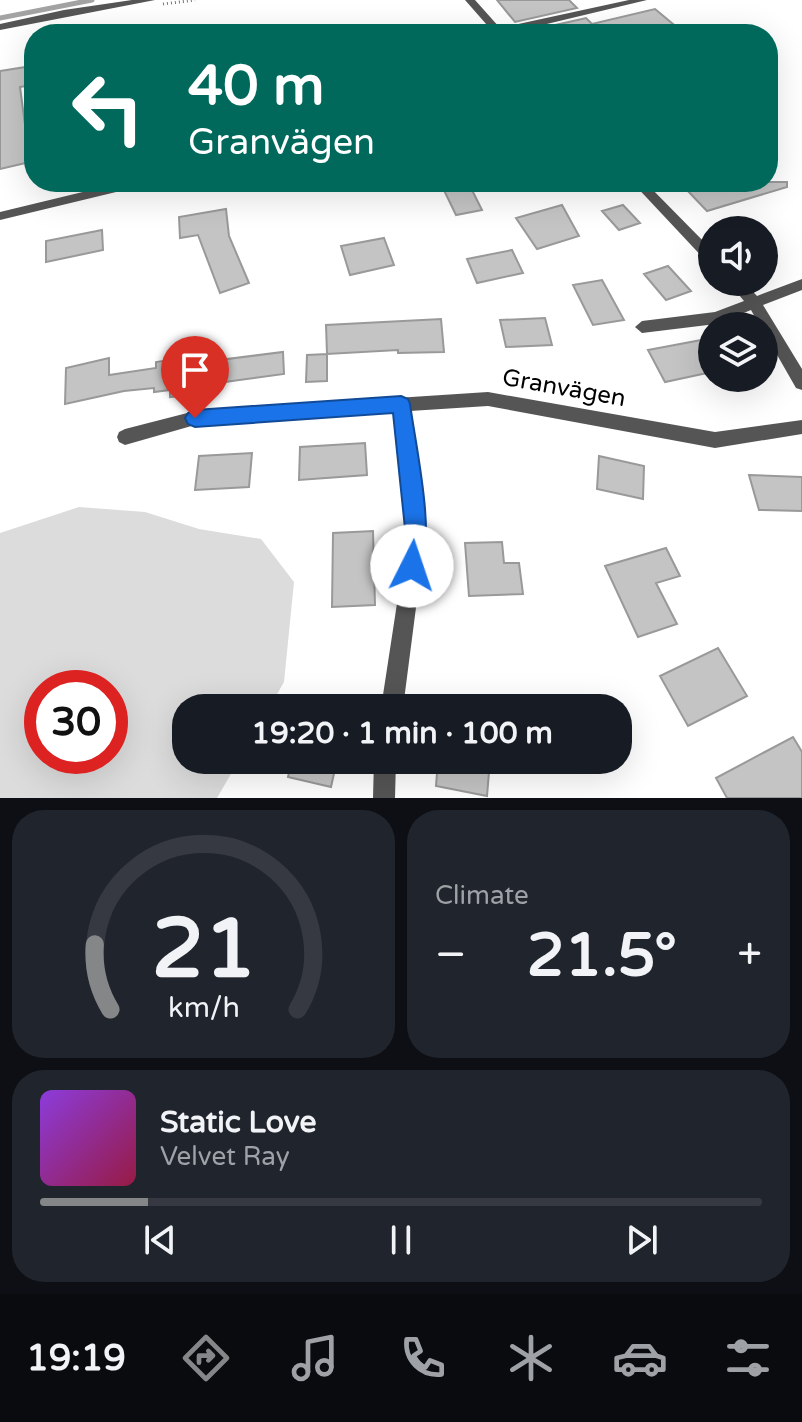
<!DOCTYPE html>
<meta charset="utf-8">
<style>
body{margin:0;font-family:"Varela Round",sans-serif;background:#20242c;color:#f1f3f6;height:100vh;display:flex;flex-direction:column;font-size:30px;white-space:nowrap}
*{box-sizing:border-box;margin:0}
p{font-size:26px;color:#9ea1a6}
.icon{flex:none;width:44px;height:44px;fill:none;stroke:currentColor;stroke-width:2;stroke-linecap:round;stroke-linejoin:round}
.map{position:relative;height:798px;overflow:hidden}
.panel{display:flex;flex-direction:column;gap:12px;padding:12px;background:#0d0f14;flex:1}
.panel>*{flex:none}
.hud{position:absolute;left:24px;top:24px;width:754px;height:168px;border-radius:32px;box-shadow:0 8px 32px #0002;background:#00695c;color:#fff;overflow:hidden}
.fabs{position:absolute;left:698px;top:216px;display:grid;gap:16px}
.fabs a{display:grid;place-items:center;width:80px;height:80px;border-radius:50%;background:#171b24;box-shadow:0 8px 32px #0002;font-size:40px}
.speed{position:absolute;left:24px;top:670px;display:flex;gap:16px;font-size:40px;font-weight:700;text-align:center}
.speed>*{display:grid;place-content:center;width:104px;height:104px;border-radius:50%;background:#171b24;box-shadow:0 8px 32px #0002;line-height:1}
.speed .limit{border:12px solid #d22;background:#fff;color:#111}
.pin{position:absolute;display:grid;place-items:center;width:68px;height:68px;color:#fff;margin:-82px -34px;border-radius:50% 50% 50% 0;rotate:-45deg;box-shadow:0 0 8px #0007}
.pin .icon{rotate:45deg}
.me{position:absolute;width:88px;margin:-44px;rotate:4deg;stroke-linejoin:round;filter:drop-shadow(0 0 6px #0008)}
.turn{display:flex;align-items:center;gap:28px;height:168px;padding:0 32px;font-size:36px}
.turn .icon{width:104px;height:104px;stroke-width:2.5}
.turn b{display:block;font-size:56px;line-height:68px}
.big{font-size:60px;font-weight:700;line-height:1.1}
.panel .card{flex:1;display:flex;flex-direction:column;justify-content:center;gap:12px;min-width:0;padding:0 28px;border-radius:32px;background:#20242c}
.panel .dial{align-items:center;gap:0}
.dial svg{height:208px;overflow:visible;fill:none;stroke:#363941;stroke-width:7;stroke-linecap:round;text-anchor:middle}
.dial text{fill:#f1f3f6;stroke:none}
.song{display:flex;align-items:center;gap:24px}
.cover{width:96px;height:96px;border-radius:12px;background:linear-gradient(135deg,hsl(270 70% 55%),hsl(340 70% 35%))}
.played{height:8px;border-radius:4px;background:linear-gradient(90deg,#858687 15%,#363941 15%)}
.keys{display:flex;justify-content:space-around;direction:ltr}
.heat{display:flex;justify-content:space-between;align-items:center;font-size:44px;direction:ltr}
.panel .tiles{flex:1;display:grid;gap:12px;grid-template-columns:1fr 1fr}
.card:last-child{grid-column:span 2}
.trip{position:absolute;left:172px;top:694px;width:460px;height:80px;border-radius:32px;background:#171b24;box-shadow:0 8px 32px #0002;font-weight:700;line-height:80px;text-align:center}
.menu{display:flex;height:128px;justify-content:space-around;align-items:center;background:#090b0e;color:#9ea1a6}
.menu .icon{width:56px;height:56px}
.menu .current{color:#858687}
.menu b{font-size:36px;color:#f1f3f6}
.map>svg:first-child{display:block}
.green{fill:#dcdcdc;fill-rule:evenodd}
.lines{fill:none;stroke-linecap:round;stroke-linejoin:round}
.stream{stroke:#a3a3a3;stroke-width:5}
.building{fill:#c4c4c4;stroke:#999;stroke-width:2}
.path{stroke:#777;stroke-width:3;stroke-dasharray:1 3;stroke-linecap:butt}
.minor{fill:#555;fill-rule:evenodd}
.tertiary{fill:#555;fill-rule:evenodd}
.route{fill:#1a73e8;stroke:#114b97;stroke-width:2}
.labels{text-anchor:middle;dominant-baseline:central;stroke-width:6;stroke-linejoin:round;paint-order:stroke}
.street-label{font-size:24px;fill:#000;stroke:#fff}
</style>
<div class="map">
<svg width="802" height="798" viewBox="0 0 802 798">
<rect width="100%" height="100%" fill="#fff"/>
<!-- green -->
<path class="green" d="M79 507 145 512 199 529 261 539 294 582 284 682 269 708H186V760H239L217 798H0V533ZM42 688H110V756H42Z"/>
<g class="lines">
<!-- stream -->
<path class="stream" d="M0 18 92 0"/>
</g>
<!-- building -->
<path class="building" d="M497 0H569L577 8 515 22Z
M655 9 685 34 524 32 586 18 592 24Z
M32 66V85L20 87 30 162 0 169V71Z
M440 182H468L482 210 456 215Z
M702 182H787V187L707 211 684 187Z
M562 205 579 236 537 249 516 218Z
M623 205 640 223 619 230 602 211Z
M226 209 229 236 249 283 220 293 198 235 180 238 179 217Z
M102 230 103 250 46 262V241Z
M384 238 394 265 350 275 341 246Z
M512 250 523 273 477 283 467 259Z
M668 266 691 291 666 300 644 274Z
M602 280 624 320 593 325 573 285Z
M545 318 552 345 506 347 500 320Z
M441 319 444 352 398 353V350L327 354 326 325Z
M712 338V372L665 382 648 350Z
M283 352 284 374 203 385 194 387V394L170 397V390L154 392V388L124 391 65 404 66 368 109 358V375L156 368V362L203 355V362Z
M327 354V381L306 382 307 355Z
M365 443 367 475 299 480 300 447Z
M252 453 249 487 195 490 199 456Z
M599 456 644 466 643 499 597 489Z
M749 475 802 477V511L759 510Z
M373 531 375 605 332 607 333 533Z
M502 542 504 563H519L523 594 469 596 465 543Z
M666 548 680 576 656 583 677 624 638 637 605 566Z
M718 648 747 696 688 726 660 676Z
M793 737 802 752V798H727L716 778Z
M292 760H337L331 787 288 777Z
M438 760H490L487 796 436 786Z"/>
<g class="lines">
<!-- path -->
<path class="path" d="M163 4 195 0"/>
<!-- minor -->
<path class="minor" d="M465 0H475L500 28 629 0H647L505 34 494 33Z
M124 182H147L141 186 0 220V212Z
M632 182H645L712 250V263L707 262Z
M802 279V290L763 305 802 369V390L796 388 764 332V326H760L751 310 716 324 642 333 635 327 642 321 715 312 744 301 728 282H744L757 296Z
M488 392 715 432 802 420V434L715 448 488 406 410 411 425 538 403 708H381L407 538 394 412 195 425 125 445 119 442 117 437 119 432 125 429 195 411Z
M374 760H396L395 798H373Z"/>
<!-- tertiary -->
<path class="tertiary" d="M132 0H155L0 30V24L64 10Z"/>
</g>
<!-- route -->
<path class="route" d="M401 396 408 399 410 404C416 448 436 536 420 574L412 577 405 574 401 566 406 538 393 413 195 427 188 424 185 418 188 413 195 410Z"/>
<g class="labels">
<!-- street labels -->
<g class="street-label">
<text transform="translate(564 388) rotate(10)">Granvägen</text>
</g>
</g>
</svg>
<div class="fabs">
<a><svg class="icon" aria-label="sound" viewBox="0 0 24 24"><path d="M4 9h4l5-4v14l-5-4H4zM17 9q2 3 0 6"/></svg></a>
<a><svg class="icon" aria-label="layers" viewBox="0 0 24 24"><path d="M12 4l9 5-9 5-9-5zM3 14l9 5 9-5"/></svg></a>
</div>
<div class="speed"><div class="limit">30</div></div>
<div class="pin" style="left:195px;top:418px;background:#d93025"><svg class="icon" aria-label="arrive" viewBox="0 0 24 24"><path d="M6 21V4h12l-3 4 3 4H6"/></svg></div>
<svg class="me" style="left:412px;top:566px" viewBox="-20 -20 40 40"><circle r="19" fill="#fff"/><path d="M0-13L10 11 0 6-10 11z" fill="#1a73e8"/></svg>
<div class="trip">19:20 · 1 min · 100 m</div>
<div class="hud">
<div class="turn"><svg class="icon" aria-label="left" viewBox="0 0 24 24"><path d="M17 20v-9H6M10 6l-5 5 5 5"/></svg><div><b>40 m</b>Granvägen</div></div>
</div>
</div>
<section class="panel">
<div class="tiles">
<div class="card dial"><svg viewBox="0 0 100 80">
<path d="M14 69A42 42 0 1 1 86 69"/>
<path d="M14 69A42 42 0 0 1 8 44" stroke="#858687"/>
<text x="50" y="56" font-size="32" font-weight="700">21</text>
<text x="50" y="72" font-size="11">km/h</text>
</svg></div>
<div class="card"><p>Climate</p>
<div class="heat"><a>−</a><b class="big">21.5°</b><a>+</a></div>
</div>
<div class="card">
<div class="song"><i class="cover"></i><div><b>Static Love</b><p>Velvet Ray</p></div></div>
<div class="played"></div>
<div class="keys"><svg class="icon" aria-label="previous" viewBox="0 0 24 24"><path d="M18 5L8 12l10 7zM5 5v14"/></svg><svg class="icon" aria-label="pause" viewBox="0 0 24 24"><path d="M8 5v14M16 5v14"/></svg><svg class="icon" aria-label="next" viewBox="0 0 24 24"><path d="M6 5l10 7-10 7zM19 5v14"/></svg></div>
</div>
</div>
</section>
<nav class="menu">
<b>19:19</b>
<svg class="icon current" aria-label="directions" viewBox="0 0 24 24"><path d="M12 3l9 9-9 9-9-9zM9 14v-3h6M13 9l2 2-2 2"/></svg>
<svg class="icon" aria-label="music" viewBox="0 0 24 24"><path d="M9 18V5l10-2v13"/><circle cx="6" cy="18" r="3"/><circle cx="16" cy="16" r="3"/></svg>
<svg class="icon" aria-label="phone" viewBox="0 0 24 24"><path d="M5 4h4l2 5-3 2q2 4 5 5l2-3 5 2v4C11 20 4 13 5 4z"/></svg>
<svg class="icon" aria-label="climate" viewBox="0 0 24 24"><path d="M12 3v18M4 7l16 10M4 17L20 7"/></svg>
<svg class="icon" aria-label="car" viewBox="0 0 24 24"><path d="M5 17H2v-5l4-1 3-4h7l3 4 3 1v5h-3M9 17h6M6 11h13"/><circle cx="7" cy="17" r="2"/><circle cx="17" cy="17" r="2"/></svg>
<svg class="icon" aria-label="filters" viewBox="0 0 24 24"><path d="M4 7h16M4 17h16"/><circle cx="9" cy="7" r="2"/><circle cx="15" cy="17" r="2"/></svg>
</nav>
